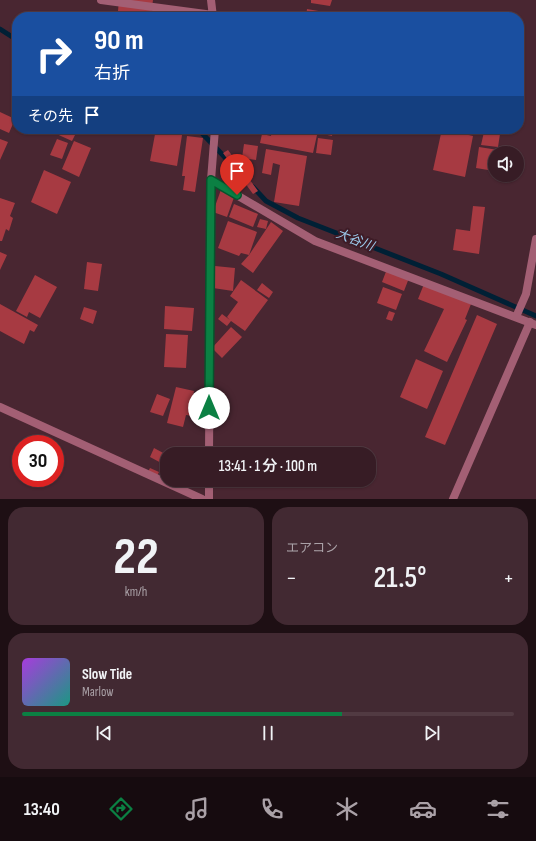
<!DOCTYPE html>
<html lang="ja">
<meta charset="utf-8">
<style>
body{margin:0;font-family:"Sofia Sans Condensed","Noto Sans JP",sans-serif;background:#422932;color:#f1f3f6;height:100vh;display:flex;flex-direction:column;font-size:15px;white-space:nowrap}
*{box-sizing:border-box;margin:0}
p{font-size:13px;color:#aaa1a7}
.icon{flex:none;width:22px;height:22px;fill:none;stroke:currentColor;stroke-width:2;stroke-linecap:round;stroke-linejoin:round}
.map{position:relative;height:499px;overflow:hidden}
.details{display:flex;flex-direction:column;gap:8px;padding:8px;background:#1e0f14;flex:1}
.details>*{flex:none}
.hud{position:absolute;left:12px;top:12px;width:512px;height:122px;border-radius:16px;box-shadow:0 1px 3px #0004,0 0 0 1px #513a42;background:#1a4fa0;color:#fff;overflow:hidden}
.controls{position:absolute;left:488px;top:146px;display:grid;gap:8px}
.controls a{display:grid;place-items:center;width:36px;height:36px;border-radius:50%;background:#371c25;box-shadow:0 1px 3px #0004,0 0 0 1px #513a42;font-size:20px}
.speed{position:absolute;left:12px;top:435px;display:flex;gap:8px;font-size:20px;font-weight:700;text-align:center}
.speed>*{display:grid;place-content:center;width:52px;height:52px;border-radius:50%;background:#371c25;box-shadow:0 1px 3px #0004,0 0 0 1px #513a42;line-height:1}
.speed .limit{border:6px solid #d22;background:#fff;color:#111}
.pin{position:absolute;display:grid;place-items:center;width:34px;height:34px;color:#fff;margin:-41px -17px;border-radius:50% 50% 50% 0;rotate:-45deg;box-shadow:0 0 4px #0007}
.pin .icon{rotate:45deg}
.me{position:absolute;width:44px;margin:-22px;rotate:0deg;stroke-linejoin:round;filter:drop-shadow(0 0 3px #0008)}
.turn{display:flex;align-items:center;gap:14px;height:84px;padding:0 16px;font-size:18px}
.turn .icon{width:52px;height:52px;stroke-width:2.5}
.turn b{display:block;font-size:28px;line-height:34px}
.then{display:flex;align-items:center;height:38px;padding:0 16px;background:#0003;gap:8px;font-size:15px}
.big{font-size:30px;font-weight:600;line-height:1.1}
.details .card{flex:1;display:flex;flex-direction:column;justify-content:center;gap:6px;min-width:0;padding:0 14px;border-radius:16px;background:#422932}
.details .dial{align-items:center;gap:0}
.dial b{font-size:52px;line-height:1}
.song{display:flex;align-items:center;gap:12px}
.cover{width:48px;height:48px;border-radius:6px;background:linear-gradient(135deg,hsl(280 70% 55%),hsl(170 70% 35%))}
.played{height:4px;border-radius:2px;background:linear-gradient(90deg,#0b8043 65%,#513a42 65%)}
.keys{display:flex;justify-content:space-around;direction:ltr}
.heat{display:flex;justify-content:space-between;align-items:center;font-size:22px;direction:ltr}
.details .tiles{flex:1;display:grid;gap:8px;grid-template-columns:1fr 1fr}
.card:last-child{grid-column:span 2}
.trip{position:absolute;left:160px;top:447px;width:216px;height:40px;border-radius:16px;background:#371c25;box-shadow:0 1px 3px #0004,0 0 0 1px #513a42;font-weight:600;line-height:40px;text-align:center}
.tabs{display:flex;height:64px;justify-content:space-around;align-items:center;background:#160b0f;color:#aaa1a7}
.tabs .icon{width:28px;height:28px}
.tabs .active{color:#0b8043}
.tabs b{font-size:18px;color:#f1f3f6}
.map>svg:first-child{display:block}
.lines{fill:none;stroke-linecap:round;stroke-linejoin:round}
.stream{stroke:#002035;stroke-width:5}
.building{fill:#a73a42}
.street{stroke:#a35f74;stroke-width:8}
.route-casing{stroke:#07532c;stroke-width:10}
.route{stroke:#0b8043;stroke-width:7}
.labels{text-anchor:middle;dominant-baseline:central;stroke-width:4;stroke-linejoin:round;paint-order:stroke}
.water-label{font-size:13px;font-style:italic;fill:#9dcdef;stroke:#3e1c27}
</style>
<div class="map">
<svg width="536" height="499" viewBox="0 0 536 499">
<rect width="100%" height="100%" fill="#492631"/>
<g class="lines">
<!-- stream -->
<path class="stream" d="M0 29 17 40
M198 129 235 168
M253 187 266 201 298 218 441 274 536 316"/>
</g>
<!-- building -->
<path class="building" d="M119 0H153L151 15 118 11Z
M311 0H332L330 6 311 3Z
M307 9 330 13 329 17H306Z
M0 112 15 119 9 133 0 129Z
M54 129H78L72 141 52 132Z
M156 129H183L177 166 150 161Z
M272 129H288L317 135 313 153 260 143 262 134 271 136Z
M308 129H333L332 136 308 131Z
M442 129 473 136 465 177 433 170Z
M484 132 500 134 498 147 481 145Z
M187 136 203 138 195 192 183 190 185 176H182Z
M318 138 333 140 331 155 316 153Z
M0 139 8 142 0 160Z
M57 139 68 143 62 159 50 155Z
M74 141 91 148 79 177 62 169Z
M244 144 258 146 256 160 242 158Z
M479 147 498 150 497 153H495L494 171 476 168Z
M266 149 307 156 299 206 274 202 280 165 273 163 271 175 262 173Z
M228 150 258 191 253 194 223 153Z
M44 170 71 182 57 214 31 202Z
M223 184 237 189 227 217 213 212Z
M0 198 15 203 10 216 13 218 9 231 6 229 2 241H0Z
M234 204 258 214 253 227 229 217Z
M473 206 485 207 479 254 453 250 456 229 470 231Z
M260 219 268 221 266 229 257 227Z
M228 221 257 232 249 255 271 222 283 231 253 273 241 264 249 255 241 253 239 256 218 248Z
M0 252 7 255 0 270Z
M87 262 102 264 98 291 84 289Z
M215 266 235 268 233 291 213 288Z
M387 269 409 278 404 291 382 282Z
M35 275 57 287 40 318 29 312 27 317 16 311Z
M241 280 268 300 245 331 231 321 227 326 218 319 222 314 230 320 227 317 238 302 230 296Z
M262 283 273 292 269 298 257 290Z
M424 284 471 304 465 319 467 320 447 362 424 351 444 309 418 299Z
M383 287 402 294 396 310 377 303Z
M0 304 38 325 34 332 30 330 24 344 0 331Z
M165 306 194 308 192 331 164 329Z
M84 307 97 311 93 324 80 319Z
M389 311 395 313 392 321 386 319Z
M477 315 497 324 445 445 425 437Z
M231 327 242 337 222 358 212 348Z
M166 334 188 335 186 368 164 367Z
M416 359 443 371 427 409 400 397Z
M176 387 194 391 192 400 197 401 193 416 186 415 183 427 167 423Z
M157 394 170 399 163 416 150 412Z
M154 448 167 455 165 465 150 457Z
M150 468 159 472 155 480 146 476Z"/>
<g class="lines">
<!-- street -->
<path class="street" d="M101 0 213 15
M211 0 213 17
M211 180 315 241 536 325
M516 317 526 294 536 239
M0 407 202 499
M209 454 211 180 215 129
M209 499V480
M453 499 530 322"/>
</g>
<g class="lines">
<!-- route casing -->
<g class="route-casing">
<path id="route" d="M209 408 211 180 237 195"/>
</g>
<!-- route -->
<use href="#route" class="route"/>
</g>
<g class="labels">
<!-- water labels -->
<g class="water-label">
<text transform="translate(355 240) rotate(21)">大谷川</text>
</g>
</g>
</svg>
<div class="controls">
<a><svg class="icon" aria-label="sound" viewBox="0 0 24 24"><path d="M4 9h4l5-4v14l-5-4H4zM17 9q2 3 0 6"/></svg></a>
</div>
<div class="speed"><div class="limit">30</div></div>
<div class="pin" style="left:237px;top:195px;background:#d93025"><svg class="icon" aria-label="arrive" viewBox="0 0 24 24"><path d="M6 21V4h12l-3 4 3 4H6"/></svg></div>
<svg class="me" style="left:209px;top:408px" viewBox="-20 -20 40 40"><circle r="19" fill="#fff"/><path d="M0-13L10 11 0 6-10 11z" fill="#0b8043"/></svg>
<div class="trip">13:41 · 1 分 · 100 m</div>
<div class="hud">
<div class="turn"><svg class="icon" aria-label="right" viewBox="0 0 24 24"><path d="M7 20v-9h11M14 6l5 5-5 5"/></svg><div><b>90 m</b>右折</div></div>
<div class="then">その先<svg class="icon" aria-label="arrive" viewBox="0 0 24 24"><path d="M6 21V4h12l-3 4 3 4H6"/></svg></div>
</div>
</div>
<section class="details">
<div class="tiles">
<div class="card dial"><b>22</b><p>km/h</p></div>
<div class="card"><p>エアコン</p>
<div class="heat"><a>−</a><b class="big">21.5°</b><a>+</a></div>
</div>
<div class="card">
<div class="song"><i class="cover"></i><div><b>Slow Tide</b><p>Marlow</p></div></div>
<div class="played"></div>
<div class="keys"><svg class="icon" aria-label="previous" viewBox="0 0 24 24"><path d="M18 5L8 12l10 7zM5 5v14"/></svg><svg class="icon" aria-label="pause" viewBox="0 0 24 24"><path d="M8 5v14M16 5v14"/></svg><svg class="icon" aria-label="next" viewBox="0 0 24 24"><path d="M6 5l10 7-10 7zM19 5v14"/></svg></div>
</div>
</div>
</section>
<nav class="tabs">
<b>13:40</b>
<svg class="icon active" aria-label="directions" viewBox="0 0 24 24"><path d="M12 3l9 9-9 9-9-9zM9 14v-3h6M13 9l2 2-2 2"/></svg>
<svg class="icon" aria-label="music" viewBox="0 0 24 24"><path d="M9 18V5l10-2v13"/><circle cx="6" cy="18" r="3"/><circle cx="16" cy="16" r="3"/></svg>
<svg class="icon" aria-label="phone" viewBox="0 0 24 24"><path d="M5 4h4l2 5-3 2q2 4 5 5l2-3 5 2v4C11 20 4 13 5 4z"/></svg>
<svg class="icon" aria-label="climate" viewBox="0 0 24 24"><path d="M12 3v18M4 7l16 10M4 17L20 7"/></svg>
<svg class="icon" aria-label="car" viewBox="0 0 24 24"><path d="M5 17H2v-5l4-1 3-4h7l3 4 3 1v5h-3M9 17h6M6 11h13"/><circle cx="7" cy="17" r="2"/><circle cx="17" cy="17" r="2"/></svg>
<svg class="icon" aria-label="filters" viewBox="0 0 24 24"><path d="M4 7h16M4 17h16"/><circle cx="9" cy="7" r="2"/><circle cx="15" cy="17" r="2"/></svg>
</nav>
